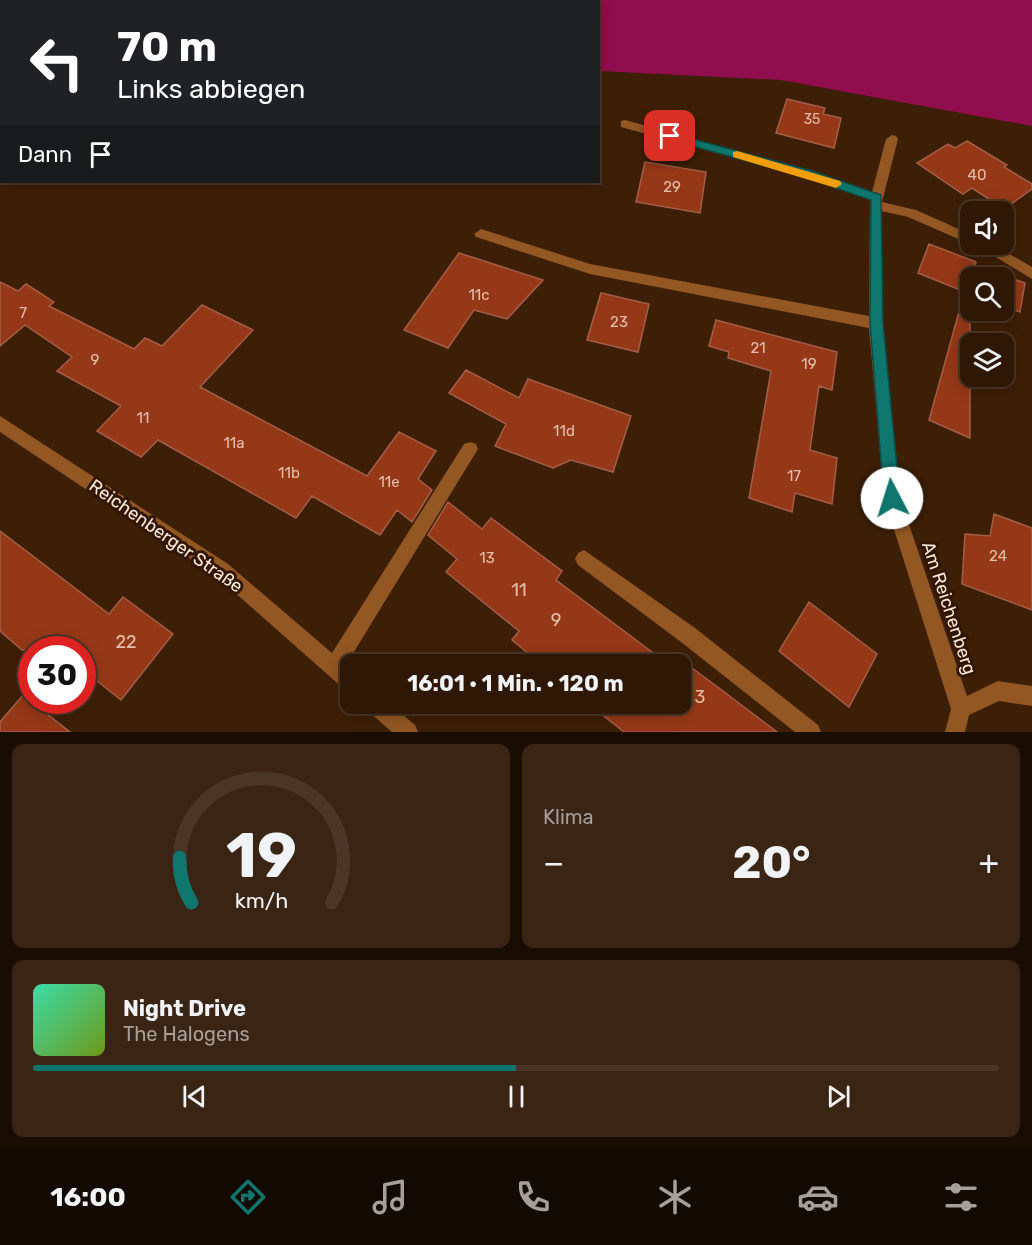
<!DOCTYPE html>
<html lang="de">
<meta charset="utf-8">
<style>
body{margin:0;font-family:Rubik,sans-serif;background:#3a2413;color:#f1f3f6;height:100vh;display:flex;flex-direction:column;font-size:22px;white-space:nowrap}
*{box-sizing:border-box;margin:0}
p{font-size:20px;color:#a79f9a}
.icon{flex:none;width:33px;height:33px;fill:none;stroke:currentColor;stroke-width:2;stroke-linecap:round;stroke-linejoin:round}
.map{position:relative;height:732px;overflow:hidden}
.sheet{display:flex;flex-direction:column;gap:12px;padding:12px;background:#190d02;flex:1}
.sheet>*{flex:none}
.guide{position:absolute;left:0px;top:0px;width:600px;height:183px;box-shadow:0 3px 15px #0003,0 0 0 2px #493626;background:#202124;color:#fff;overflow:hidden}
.controls{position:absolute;left:960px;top:201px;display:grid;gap:12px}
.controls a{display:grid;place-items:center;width:54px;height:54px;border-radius:12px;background:#2e1704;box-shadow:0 3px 15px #0003,0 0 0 2px #493626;font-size:30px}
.speed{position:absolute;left:18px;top:636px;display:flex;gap:12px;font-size:30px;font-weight:700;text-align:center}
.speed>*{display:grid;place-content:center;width:78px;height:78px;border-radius:50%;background:#2e1704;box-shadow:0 3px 15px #0003,0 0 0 2px #493626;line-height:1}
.speed .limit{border:9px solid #d22;background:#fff;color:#111}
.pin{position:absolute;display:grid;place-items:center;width:51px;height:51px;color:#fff;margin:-26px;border-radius:12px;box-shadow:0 3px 9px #0006}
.me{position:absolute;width:66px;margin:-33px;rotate:355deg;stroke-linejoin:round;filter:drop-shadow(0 0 4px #0008)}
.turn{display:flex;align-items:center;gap:21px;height:126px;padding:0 18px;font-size:27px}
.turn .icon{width:78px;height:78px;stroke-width:2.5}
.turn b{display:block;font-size:42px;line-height:51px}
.then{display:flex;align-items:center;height:57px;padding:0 18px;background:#0003;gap:12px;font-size:22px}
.big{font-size:45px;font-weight:700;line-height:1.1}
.sheet .tile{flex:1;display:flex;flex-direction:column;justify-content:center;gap:9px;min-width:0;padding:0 21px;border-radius:12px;background:#3a2413}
.sheet .dial{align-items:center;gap:0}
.dial svg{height:156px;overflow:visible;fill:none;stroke:#493626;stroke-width:7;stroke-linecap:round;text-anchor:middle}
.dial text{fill:#f1f3f6;stroke:none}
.song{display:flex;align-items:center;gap:18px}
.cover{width:72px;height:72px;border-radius:9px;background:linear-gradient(135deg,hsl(160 70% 55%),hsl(80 70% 35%))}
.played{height:6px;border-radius:3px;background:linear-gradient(90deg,#0f766e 50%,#493626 50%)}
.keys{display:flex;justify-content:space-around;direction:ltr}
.heat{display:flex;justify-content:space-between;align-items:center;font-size:33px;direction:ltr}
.sheet .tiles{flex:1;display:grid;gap:12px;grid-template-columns:1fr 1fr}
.tile:last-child{grid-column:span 2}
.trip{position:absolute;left:340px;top:654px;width:351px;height:60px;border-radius:12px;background:#2e1704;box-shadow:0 3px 15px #0003,0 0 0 2px #493626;font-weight:700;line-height:60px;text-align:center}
.tab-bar{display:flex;height:96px;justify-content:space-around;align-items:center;background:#120902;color:#a79f9a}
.tab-bar .icon{width:42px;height:42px}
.tab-bar .active{color:#0f766e}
.tab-bar b{font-size:27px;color:#f1f3f6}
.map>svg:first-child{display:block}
.forest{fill:#900e4e}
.building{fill:#953817;stroke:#a45e47;stroke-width:1.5}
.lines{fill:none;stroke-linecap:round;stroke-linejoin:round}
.minor{fill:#925723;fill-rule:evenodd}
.route{fill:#0f766e;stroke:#0a4d48;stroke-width:1.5}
.slow{fill:#f59e0b}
.labels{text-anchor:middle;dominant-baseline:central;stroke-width:6;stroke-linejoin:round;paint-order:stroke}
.far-number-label{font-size:14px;fill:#e4beaa}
.number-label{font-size:15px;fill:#e4beaa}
.street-label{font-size:18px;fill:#feeadb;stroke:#321600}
.near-number-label{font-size:18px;fill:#e4beaa}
</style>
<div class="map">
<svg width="1032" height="732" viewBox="0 0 1032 732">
<rect width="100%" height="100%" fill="#3d1f05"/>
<!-- forest -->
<path class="forest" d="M76 0H1032V126L781 80 599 71 598 2Z"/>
<!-- building -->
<path class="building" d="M787 99 825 108 823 114 841 118 834 148 776 133Z
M967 141 1007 165 1004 167 1032 184V189L1004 209 972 188 963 194 917 163 948 144 955 148Z
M645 162 706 172 700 213 636 202Z
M929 244 976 262 975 265 1025 283 1020 312 1004 306V278H970V294L918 273Z
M459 253 543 280 507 319 474 310 448 348 404 330Z
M0 282 18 291 26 284 54 302 49 306 134 349 145 338 162 346 202 305 253 330 200 387 367 476 399 432 436 451 418 479 432 490 412 522 397 510 380 535 312 496 296 518 158 440 141 457 97 431 121 406 57 371 72 357 25 325 0 346Z
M601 293 649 304 638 352 587 340Z
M962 301 970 302V438L929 420Z
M716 320 837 352 832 390 819 386 810 450 837 458 832 504 795 493 792 512 749 498 771 371 728 358 729 352 709 346Z
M466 370 519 398 528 379 631 416 613 472 571 460 553 468 495 446 506 424 449 393Z
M448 502 482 529 491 518 562 571 556 580 668 664H541L512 640 519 631 446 572 457 559 428 535Z
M994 514 1032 528V610L962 584 965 534 990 536Z
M0 531 109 614 123 597 173 634 121 700 82 669V650H22L0 631Z
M809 602 877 654 849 707 779 651Z
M680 659 723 691 777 732H624L589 704H681V664H677Z
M23 695 70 732H0V722Z"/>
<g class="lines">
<!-- minor -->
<path class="minor" d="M2 109V117L0 118V110Z
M625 120 812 171 872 192 886 139 892 135 896 136 898 139 882 202 916 210 970 234V244L908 217 881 211 883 323 900 498 967 696 998 681 1032 686V706L999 701 969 715 965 732H945L951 709 884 498 869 328 590 274 476 237 474 234 481 229 590 264 869 316 870 200 804 177 621 127V121Z
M974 244H992L1032 267V279Z
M0 416 228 564 332 653 464 444 470 442 476 444 478 449 346 665 351 669V692L344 689 216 576 0 432Z
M584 550 695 628 818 725 821 732H795L681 642 578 565 575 559 578 553Z
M365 704H390L415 725 418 732H392L368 711Z"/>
</g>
<!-- route -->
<path class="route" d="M670 133 812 171 881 195 883 323 900 498 897 503 892 505 887 503 884 498 870 323 871 200 805 177 667 139V134Z"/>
<!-- slow -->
<path class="slow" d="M737 151 840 181 842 184 836 188 733 157V152Z"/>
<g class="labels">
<!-- far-number labels -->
<g class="far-number-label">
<text x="812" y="119">35</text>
</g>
<!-- number labels -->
<g class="number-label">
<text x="977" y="175">40</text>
<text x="672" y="187">29</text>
<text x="479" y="295">11c</text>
<text x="23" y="313">7</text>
<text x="619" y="322">23</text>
<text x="758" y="348">21</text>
<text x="95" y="360">9</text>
<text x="809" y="364">19</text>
<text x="143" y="418">11</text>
<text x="564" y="431">11d</text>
<text x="234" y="443">11a</text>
<text x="289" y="473">11b</text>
<text x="794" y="476">17</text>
<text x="389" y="482">11e</text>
<text x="998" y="556">24</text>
<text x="487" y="558">13</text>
</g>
<!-- street labels -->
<g class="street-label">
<text transform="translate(166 536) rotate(35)">Reichenberger Straße</text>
<text transform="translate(949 608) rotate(72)">Am Reichenberg</text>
</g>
<!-- near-number labels -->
<g class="near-number-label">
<text x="519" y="590">11</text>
<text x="556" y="620">9</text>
<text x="126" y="642">22</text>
<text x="700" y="697">3</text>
</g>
</g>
</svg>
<div class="controls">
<a><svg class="icon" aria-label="sound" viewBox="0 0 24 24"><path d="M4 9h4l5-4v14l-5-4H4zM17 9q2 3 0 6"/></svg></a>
<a><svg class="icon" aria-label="search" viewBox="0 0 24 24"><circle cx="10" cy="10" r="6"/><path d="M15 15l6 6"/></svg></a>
<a><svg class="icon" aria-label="layers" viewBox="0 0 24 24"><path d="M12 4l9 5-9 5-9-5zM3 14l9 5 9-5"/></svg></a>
</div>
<div class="speed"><div class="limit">30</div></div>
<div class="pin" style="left:670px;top:136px;background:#d93025"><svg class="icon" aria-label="arrive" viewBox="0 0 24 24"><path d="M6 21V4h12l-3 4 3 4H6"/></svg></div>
<svg class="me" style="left:892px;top:498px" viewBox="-20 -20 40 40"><circle r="19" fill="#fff"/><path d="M0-13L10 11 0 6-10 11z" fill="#0f766e"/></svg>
<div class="trip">16:01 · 1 Min. · 120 m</div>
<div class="guide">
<div class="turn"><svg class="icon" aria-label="left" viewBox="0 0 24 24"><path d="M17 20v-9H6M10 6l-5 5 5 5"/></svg><div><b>70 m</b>Links abbiegen</div></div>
<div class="then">Dann<svg class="icon" aria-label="arrive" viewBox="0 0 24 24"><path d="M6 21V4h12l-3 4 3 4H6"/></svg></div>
</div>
</div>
<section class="sheet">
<div class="tiles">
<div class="tile dial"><svg viewBox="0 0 100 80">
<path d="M14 69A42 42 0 1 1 86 69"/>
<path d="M14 69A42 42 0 0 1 8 46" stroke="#0f766e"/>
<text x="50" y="56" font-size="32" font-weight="700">19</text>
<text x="50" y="72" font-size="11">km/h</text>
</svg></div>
<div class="tile"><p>Klima</p>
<div class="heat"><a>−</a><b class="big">20°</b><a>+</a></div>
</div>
<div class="tile">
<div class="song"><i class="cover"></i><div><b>Night Drive</b><p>The Halogens</p></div></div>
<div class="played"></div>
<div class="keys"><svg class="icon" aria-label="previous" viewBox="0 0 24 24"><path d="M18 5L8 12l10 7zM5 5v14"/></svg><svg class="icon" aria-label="pause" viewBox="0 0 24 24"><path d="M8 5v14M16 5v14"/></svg><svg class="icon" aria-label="next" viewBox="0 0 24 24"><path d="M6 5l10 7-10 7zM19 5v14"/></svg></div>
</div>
</div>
</section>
<nav class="tab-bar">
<b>16:00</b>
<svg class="icon active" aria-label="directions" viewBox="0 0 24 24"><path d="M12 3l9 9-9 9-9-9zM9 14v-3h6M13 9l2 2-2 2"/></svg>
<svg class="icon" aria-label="music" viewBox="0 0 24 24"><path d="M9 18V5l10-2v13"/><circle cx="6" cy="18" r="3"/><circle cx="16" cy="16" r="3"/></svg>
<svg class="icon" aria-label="phone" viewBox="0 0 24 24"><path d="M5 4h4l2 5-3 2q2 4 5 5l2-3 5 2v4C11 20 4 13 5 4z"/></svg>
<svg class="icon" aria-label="climate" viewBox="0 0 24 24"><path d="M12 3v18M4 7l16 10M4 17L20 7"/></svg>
<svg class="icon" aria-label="car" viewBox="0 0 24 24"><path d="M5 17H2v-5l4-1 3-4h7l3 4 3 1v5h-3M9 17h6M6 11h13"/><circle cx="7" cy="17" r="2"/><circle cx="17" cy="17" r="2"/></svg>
<svg class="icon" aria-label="filters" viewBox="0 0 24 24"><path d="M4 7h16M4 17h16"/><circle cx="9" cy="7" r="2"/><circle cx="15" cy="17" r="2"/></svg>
</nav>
